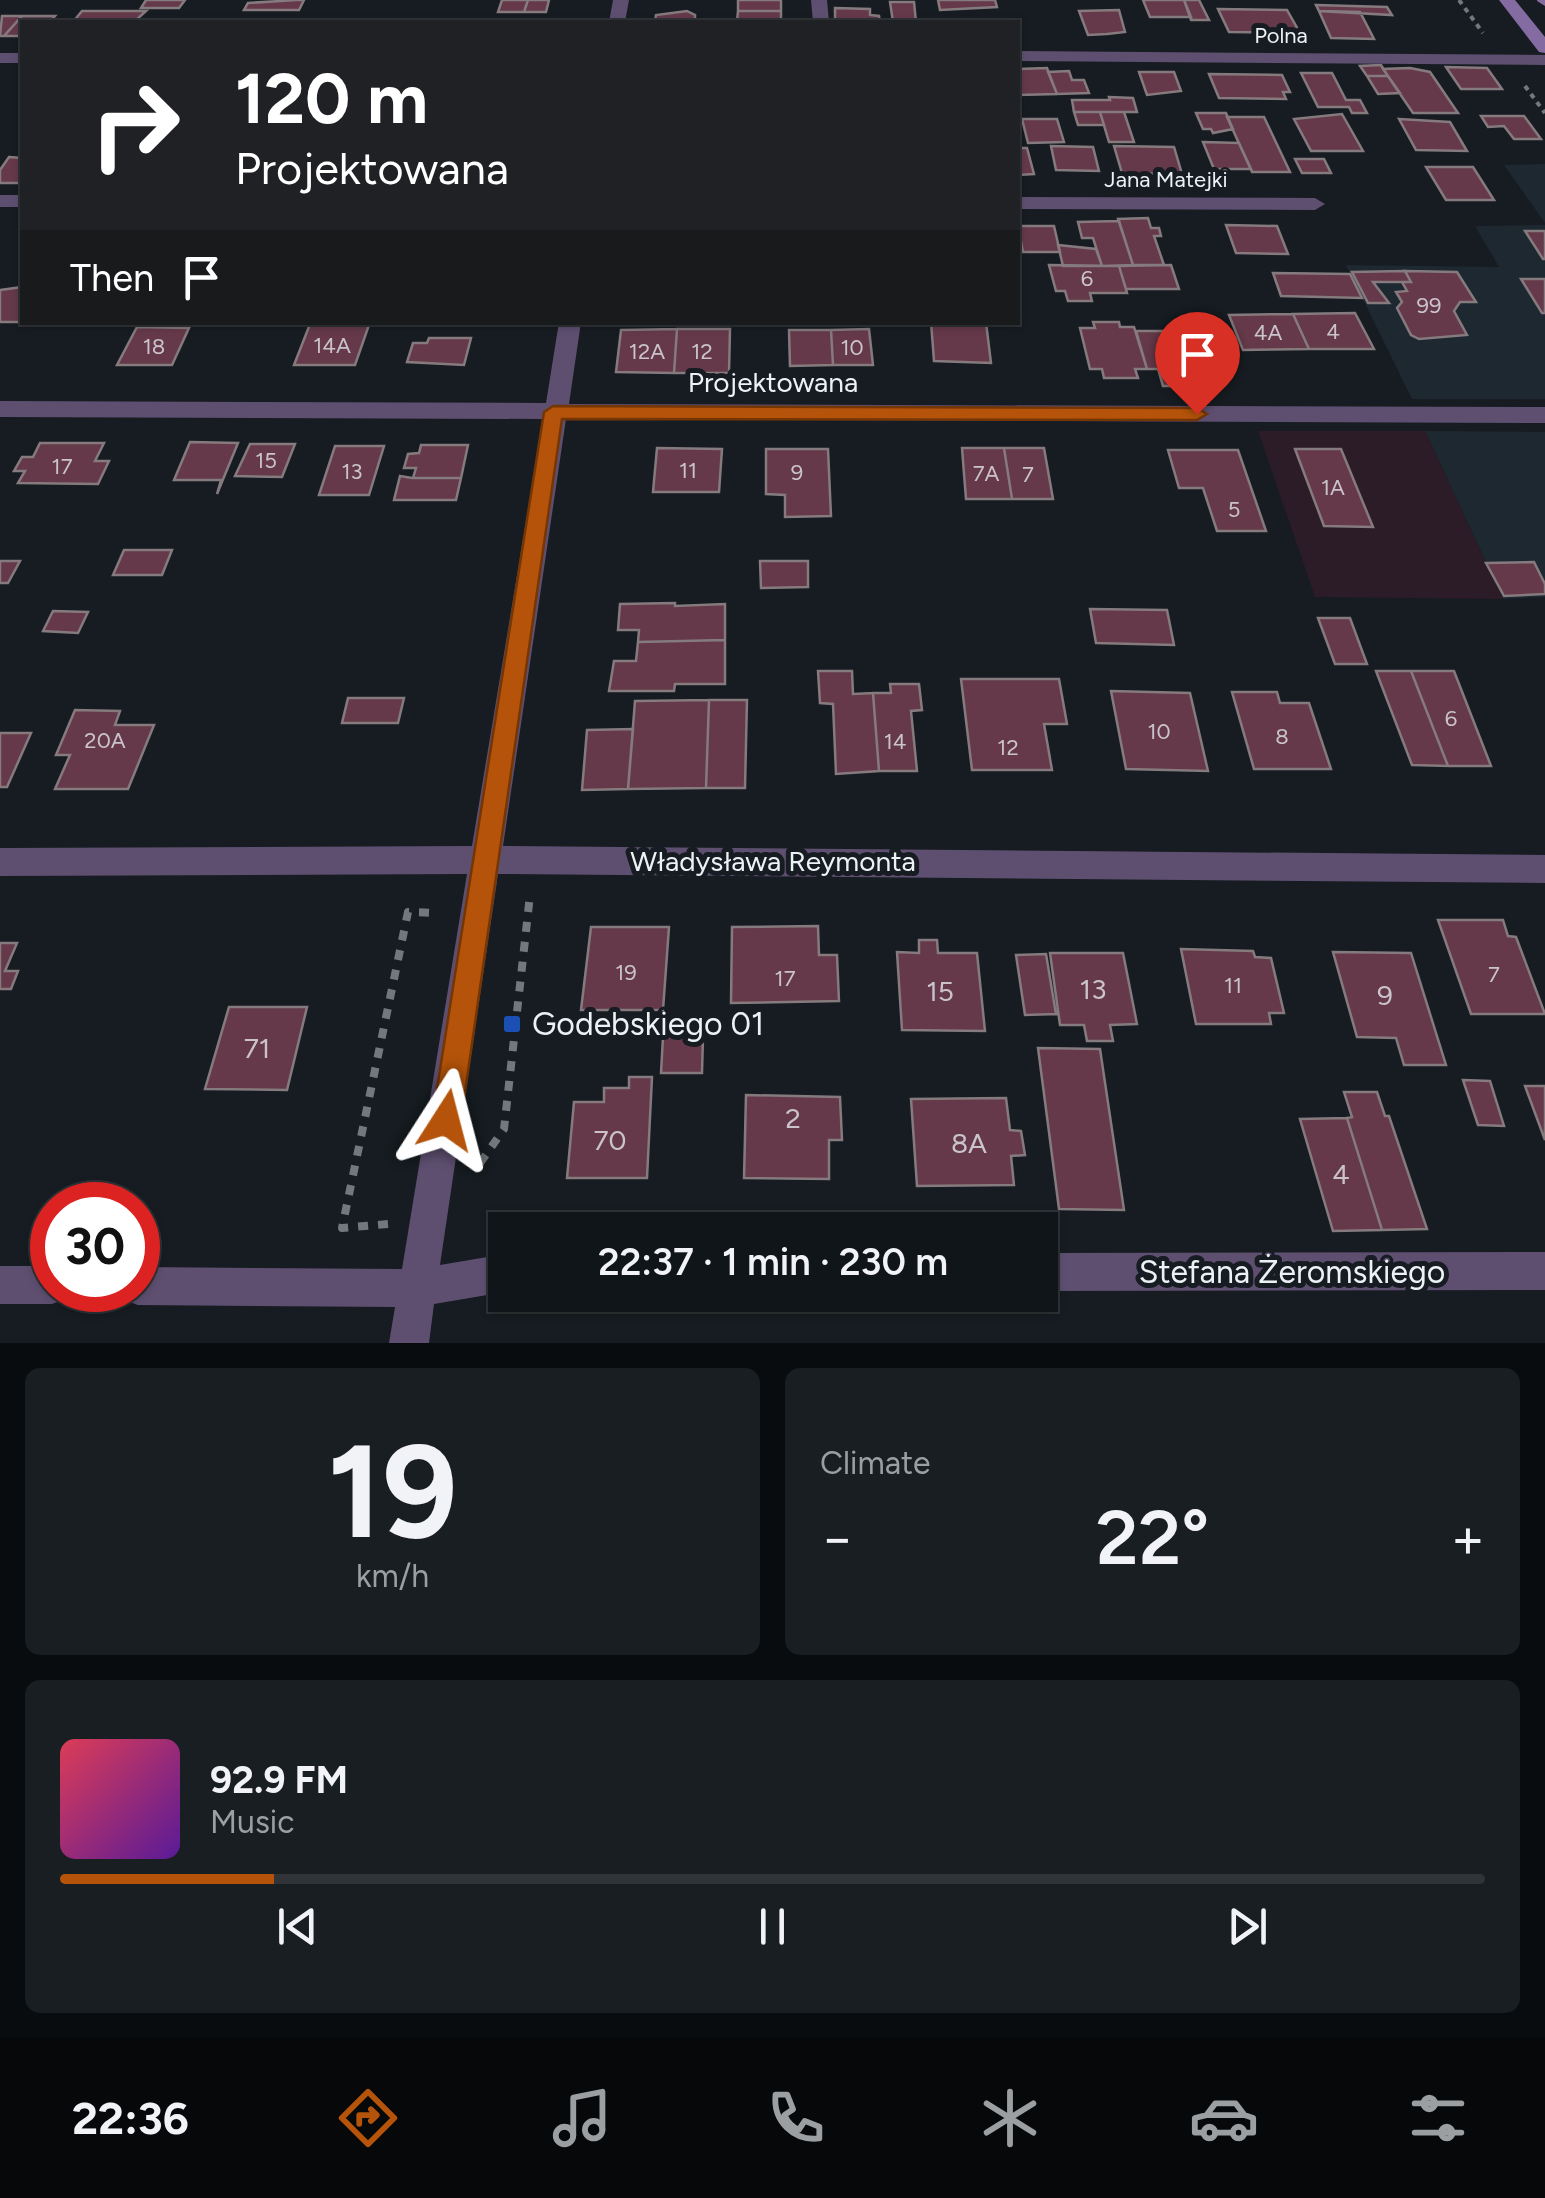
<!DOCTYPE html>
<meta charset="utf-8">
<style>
body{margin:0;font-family:Figtree,sans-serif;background:#191e22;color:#f1f3f6;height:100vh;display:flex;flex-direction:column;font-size:38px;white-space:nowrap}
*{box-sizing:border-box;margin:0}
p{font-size:32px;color:#9c9fa2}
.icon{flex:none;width:55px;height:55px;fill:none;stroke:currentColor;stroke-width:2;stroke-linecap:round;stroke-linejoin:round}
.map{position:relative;height:1343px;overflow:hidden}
.drawer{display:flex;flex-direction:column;gap:25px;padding:25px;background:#090c0e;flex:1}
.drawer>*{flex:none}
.banner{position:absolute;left:20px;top:20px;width:1000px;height:305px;border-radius:0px;box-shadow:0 2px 8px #0004,0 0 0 2px #303438;background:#202124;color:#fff;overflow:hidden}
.speed{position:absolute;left:30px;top:1182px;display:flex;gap:20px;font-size:50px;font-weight:700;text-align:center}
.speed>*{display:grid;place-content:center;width:130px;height:130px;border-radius:50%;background:#101519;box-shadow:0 2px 8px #0004,0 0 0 2px #303438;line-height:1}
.speed .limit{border:15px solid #d22;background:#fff;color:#111}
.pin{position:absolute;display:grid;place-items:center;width:85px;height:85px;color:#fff;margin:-102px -42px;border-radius:50% 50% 50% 0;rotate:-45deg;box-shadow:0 0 10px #0007}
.pin .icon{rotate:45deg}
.me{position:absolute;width:110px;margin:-55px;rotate:9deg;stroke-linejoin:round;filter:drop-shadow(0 0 8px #0008)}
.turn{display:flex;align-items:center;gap:35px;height:210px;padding:0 50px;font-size:45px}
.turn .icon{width:130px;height:130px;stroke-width:2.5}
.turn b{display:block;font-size:70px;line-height:85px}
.then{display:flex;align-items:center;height:95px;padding:0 50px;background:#0003;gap:20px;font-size:38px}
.big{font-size:75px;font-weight:600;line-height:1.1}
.drawer .tile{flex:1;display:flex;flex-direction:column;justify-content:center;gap:15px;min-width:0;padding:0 35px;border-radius:15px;background:#191e22}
.drawer .dial{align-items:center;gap:0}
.dial b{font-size:130px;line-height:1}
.song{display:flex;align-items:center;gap:30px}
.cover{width:120px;height:120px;border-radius:15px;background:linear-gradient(135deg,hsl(350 70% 55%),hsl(270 70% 35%))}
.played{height:10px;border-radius:5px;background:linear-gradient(90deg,#b45309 15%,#303438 15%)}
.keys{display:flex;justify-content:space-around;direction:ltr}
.heat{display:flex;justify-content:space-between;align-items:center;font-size:55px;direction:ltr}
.drawer .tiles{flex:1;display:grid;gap:25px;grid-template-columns:1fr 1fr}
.tile:last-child{grid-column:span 2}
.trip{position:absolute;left:488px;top:1212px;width:570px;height:100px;border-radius:0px;background:#101519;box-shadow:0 2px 8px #0004,0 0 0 2px #303438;font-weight:600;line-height:100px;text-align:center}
.tab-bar{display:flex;height:160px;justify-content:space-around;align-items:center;background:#06080a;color:#9c9fa2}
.tab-bar .icon{width:70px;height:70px}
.tab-bar .selected{color:#b45309}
.tab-bar b{font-size:45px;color:#f1f3f6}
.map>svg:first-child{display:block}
.built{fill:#1d2831}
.industrial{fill:#2b1c27}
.building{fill:#653949;stroke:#857a7e;stroke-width:2.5}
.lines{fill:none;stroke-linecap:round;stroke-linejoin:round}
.path-far1{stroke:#73787d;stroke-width:4;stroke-dasharray:5 5;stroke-linecap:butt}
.path{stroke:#73787d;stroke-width:8;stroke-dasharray:10 10;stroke-linecap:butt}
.minor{fill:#5e4f70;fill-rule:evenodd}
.secondary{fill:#846ba1;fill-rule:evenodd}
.route{fill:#b45309;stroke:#753606;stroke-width:2.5}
.transit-dot{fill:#1a4fb4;stroke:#161c21;stroke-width:4}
.labels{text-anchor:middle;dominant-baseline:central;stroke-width:10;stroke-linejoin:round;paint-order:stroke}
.far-street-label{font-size:22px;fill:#ecf1f5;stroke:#161c21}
.number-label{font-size:22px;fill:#cac3ca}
.street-label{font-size:28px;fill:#ecf1f5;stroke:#161c21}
.near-number-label{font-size:28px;fill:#cac3ca}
.near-poi-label{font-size:32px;fill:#ecf1f5;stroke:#161c21;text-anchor:start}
.near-street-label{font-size:32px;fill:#ecf1f5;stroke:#161c21}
</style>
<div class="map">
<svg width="1545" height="1343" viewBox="0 0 1545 1343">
<rect width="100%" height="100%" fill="#161c21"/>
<!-- built -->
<path class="built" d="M1545 164V223L1504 165Z
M1545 225V399H1412L1346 265 1499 267 1475 226Z
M1425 431 1545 432V597L1503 599Z"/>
<!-- industrial -->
<path class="industrial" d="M1258 431H1425L1503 599 1315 597Z"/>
<!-- building -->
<path class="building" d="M146 0H185L179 8H141Z
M296 0H304L299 10H244L248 3Z
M502 0H528L524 12H498Z
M528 0H549L546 12H524Z
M738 0H781V11H738Z
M938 0H995L997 7 940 10Z
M1143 0H1184L1191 17H1150Z
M1184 0H1199L1209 20H1191Z
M890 2H914L916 22H893Z
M1316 5 1387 7 1392 15 1319 11Z
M835 8 870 9V15L879 16 880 22H835Z
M1218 9 1287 10 1300 33 1229 32Z
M1119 10 1125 32 1107 34 1088 35 1079 11Z
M82 11H146L134 22H73Z
M687 11 695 15V22H655L656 15Z
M738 11H781V21H737Z
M1319 11 1360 12 1374 39 1331 38Z
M2 16H22L4 36H0Z
M22 16H55L50 22H22V36H4Z
M1381 65 1388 76H1367L1360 66Z
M1446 67 1487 68 1502 89H1461Z
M1047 68 1057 94 1018 95V69Z
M1410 68 1430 72 1458 113H1413L1383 69Z
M1069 71 1072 80H1084L1089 93 1057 94 1048 72Z
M1139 72H1174L1181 91 1147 95Z
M1301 73H1332L1346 100H1360L1367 113H1352L1349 107H1318Z
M1209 74 1282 75 1290 92H1283L1286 99 1219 98Z
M1367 76H1388L1400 93 1378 94Z
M1109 97 1133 98 1137 112H1074L1072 100H1110Z
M1074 112H1100L1104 125H1078Z
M1100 112H1124L1134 142H1109Z
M1196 113H1226L1233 129 1213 133 1211 129H1203Z
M1342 114 1363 151H1311L1294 119Z
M1481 116H1524L1541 139H1514L1504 126 1488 127Z
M1227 117H1264L1290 172H1252Z
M1022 119H1057L1064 142 1028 143Z
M1399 119 1450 122 1467 151 1416 150Z
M1203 142 1239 143 1251 169H1214Z
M1051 146 1093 147 1099 171 1056 170Z
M1114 146 1174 147 1182 174 1122 173Z
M1018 148H1027L1034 174 1018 175Z
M9 157 22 158V183H0V170Z
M1295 159H1324L1331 173H1302Z
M1426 167H1473L1494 200H1446Z
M1148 218 1151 228H1159L1161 236H1154L1164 265H1133L1118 219Z
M1119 221 1133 265 1102 266 1093 238H1082L1078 222Z
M1226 225 1277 226 1288 254 1236 253Z
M1018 226H1054L1060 252H1023Z
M1525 231H1545V259H1543Z
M1058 245 1096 249 1102 266H1063Z
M1049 265 1119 266 1127 293H1090L1092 301H1068L1065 291H1056Z
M1171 265 1179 289H1126L1119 266Z
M1405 271 1457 272 1476 302H1460L1454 311 1467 335 1419 339 1411 335 1397 308 1402 302 1396 292 1407 291 1402 282H1411Z
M1405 271 1411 282H1373L1389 303H1368L1352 272Z
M1273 273 1350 274 1362 298 1281 296Z
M1521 279H1545V313H1542Z
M22 287V322H0V290Z
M1355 313 1374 349H1309L1293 314Z
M1293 314 1309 349 1243 350 1229 315Z
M931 322H986L991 363 934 361Z
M1093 322H1119L1120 327H1134L1147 369H1135L1138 378H1104L1102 369H1090L1080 328H1095Z
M310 324 369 325 355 365H294Z
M137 327 189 328 172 365H117Z
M677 329H730L729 373H674Z
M677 329 674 373 616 372 621 330Z
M869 329 873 365H833L831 330Z
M789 330H831L833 365 790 366Z
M1136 331H1197L1210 370H1186L1191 386H1163L1158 369H1147Z
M429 338H471L464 365 407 362 413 343H427Z
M190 442 238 443 217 494 221 480H174Z
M40 443H104L95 461H109L98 484 18 483 25 471H14L22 457H33Z
M250 444H295L282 477 235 476Z
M421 445H468L461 478H413L416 468H404L408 454 419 453Z
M335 446H384L369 495H319Z
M657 448 722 449 719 492H653Z
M962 448H1004L1012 499H966Z
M1004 448H1044L1053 499H1012Z
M766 449H828L831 516 785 517V495L766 494Z
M1295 449H1341L1373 527 1324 526Z
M1168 450H1238L1266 531H1217L1203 488H1179Z
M400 476 412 478H461L456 500H394Z
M124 550H172L162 575H113Z
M0 561H20L8 583H0Z
M760 561H808V587L761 588Z
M1534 562 1545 584V594L1504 596 1486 563Z
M675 603V606L725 604V640L638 642 639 630H618L620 604Z
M1090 609 1167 610 1174 645 1096 643Z
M53 611 88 612 78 633 43 631Z
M1318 618H1350L1367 664H1335Z
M725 640V684H675L674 691H609L614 661H636L638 642Z
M818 671H852L853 694 873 693 879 771 836 774 833 704 820 703Z
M1376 671H1411L1448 766 1412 765Z
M1411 671H1454L1491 766H1448Z
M961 679H1059L1067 724H1044L1052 770H972Z
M890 684H919L922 710 911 711 917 771H879L873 693H891Z
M1111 691 1190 693 1208 771 1126 769Z
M1232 692H1277L1280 703H1309L1331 769H1254Z
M348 698H404L398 723H342Z
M709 700H747L745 788H706Z
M709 700 706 788 628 789 635 701Z
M75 710 120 711 115 725H154L128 789H55L70 755H56Z
M633 729 628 789 582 790 587 730Z
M0 733H31L7 787H0Z
M1438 920H1503L1508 936 1516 937 1545 1014H1471Z
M818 926 819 955H837L839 1001 731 1003 732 927Z
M591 927H669L663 1010H581Z
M919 940H937L938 953H977L985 1031 902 1030 897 952 919 953Z
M0 943H17L5 971H18L11 989H0Z
M1181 949 1253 951 1255 957 1271 958 1284 1013H1269L1271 1024H1196Z
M1333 952 1411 953 1446 1065H1404L1396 1038 1357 1037Z
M1050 953H1123L1137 1024 1110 1025 1113 1041H1087L1084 1025H1060Z
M1046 954 1056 1014 1025 1015 1016 955Z
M229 1007H307L287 1090 205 1089Z
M663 1037H703L702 1073H661Z
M1038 1048 1100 1049 1124 1210 1059 1209Z
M629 1077H652L647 1178H567L574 1102H604V1088H629Z
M1463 1080 1490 1081 1504 1126 1478 1125Z
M1525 1086H1545V1140Z
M1344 1092H1377L1385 1116H1389L1427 1229 1382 1230 1347 1118 1352 1117Z
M746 1095 840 1097 842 1140H829V1179L744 1178Z
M1006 1098 1010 1130 1021 1131 1025 1155 1011 1156 1014 1185 917 1186 911 1099Z
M1347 1118 1382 1230 1333 1231 1300 1119Z"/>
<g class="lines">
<!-- path-far1 -->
<path class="path-far1" d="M1459 0 1483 33
M1525 86 1545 113"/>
<!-- path -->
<path class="path" d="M480 1163 504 1129 530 895
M388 1224 342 1228 408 912 438 913"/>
<!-- minor -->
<path class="minor" d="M613 0H629L625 22H609Z
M811 0H827L829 22H813Z
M1018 51 1545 55V65L1018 61Z
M0 53H22V63H0Z
M0 195H22V207H0Z
M1018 197 1315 198 1325 204 1315 210 1018 209Z
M559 322H581L569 404 1545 407V423L566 419 503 846 1545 855V883L498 874 440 1265 505 1254V1292L434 1304 429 1343H389L395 1307 138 1305 124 1300 121 1290H138V1267L402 1269 467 874 0 876V848L472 846 543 419 0 417V401L546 403Z
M1545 1252V1290L1040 1291V1253Z
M0 1266H52V1290H69L66 1299 52 1304H0Z"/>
<!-- secondary -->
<path class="secondary" d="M1499 0H1515L1545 37V53L1539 52Z
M1545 0V6L1537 1V0Z"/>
</g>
<!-- route -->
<path class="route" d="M553 406 1197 408 1207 414 1197 420 562 419 461 1120 457 1130 446 1134 436 1130 432 1120 544 412Z"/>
<!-- markers -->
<rect class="transit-dot" x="502" y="1014" width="20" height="20" rx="5"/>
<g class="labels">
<!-- far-street labels -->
<g class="far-street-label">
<text x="1281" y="35">Polna</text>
<text x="1166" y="179">Jana Matejki</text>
</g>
<!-- number labels -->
<g class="number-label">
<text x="1087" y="278">6</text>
<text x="1429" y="305">99</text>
<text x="1333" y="331">4</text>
<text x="1268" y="332">4A</text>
<text x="332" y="345">14A</text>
<text x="154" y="346">18</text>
<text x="852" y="347">10</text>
<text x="647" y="351">12A</text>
<text x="702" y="351">12</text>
<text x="266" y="460">15</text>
<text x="62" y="466">17</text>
<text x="688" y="470">11</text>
<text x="352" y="471">13</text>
<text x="797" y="472">9</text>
<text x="986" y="473">7A</text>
<text x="1028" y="474">7</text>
<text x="1333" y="487">1A</text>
<text x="1234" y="509">5</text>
<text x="1451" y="718">6</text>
<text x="1159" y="731">10</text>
<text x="1282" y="736">8</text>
<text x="105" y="740">20A</text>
<text x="895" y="741">14</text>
<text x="1008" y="747">12</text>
<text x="626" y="972">19</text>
<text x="1494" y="974">7</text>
<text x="785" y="978">17</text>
<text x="1233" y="985">11</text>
</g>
<!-- street labels -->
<g class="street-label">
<text x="773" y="382">Projektowana</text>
<text x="773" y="861">Władysława Reymonta</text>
</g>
<!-- near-number labels -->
<g class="near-number-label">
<text x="1093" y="989">13</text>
<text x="940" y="991">15</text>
<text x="1385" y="995">9</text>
<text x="257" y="1048">71</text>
<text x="793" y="1118">2</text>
<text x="610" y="1140">70</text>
<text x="969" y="1143">8A</text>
<text x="1341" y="1174">4</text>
</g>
<!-- near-poi labels -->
<g class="near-poi-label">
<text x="532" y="1024">Godebskiego 01</text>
</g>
<!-- near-street labels -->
<g class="near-street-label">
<text x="1292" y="1272">Stefana Żeromskiego</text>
</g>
</g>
</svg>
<div class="speed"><div class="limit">30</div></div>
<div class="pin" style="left:1197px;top:414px;background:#d93025"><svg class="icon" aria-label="arrive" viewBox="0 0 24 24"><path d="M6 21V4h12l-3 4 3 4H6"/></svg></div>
<svg class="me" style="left:446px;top:1120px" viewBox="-20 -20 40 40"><path d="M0-17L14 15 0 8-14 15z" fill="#b45309" stroke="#fff" stroke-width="4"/></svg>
<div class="trip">22:37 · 1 min · 230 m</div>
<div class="banner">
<div class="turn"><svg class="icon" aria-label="right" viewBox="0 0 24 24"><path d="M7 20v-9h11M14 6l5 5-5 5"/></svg><div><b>120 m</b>Projektowana</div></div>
<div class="then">Then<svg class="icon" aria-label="arrive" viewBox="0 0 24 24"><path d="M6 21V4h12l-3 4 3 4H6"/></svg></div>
</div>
</div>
<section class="drawer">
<div class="tiles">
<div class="tile dial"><b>19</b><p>km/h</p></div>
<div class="tile"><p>Climate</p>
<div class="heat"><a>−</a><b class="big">22°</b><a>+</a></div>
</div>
<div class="tile">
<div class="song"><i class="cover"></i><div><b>92.9 FM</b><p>Music</p></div></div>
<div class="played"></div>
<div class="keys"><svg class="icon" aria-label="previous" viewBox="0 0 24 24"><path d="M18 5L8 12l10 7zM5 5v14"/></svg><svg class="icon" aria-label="pause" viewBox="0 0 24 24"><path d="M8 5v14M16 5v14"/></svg><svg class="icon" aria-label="next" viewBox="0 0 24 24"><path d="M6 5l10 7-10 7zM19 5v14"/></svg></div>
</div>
</div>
</section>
<nav class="tab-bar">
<b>22:36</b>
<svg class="icon selected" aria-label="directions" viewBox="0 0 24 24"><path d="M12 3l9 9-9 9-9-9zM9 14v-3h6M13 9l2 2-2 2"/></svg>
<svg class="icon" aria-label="music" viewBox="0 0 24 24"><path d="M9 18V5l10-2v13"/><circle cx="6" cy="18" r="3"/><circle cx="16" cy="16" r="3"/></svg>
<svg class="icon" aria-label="phone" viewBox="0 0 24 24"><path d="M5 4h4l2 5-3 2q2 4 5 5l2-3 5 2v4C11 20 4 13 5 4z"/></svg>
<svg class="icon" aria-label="climate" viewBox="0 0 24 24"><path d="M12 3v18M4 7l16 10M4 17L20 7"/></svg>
<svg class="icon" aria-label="car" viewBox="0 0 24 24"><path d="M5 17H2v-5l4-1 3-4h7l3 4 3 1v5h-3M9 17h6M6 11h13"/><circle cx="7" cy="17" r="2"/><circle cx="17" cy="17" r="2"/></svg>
<svg class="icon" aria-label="filters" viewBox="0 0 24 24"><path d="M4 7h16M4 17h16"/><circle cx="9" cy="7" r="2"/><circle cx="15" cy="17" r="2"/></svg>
</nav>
